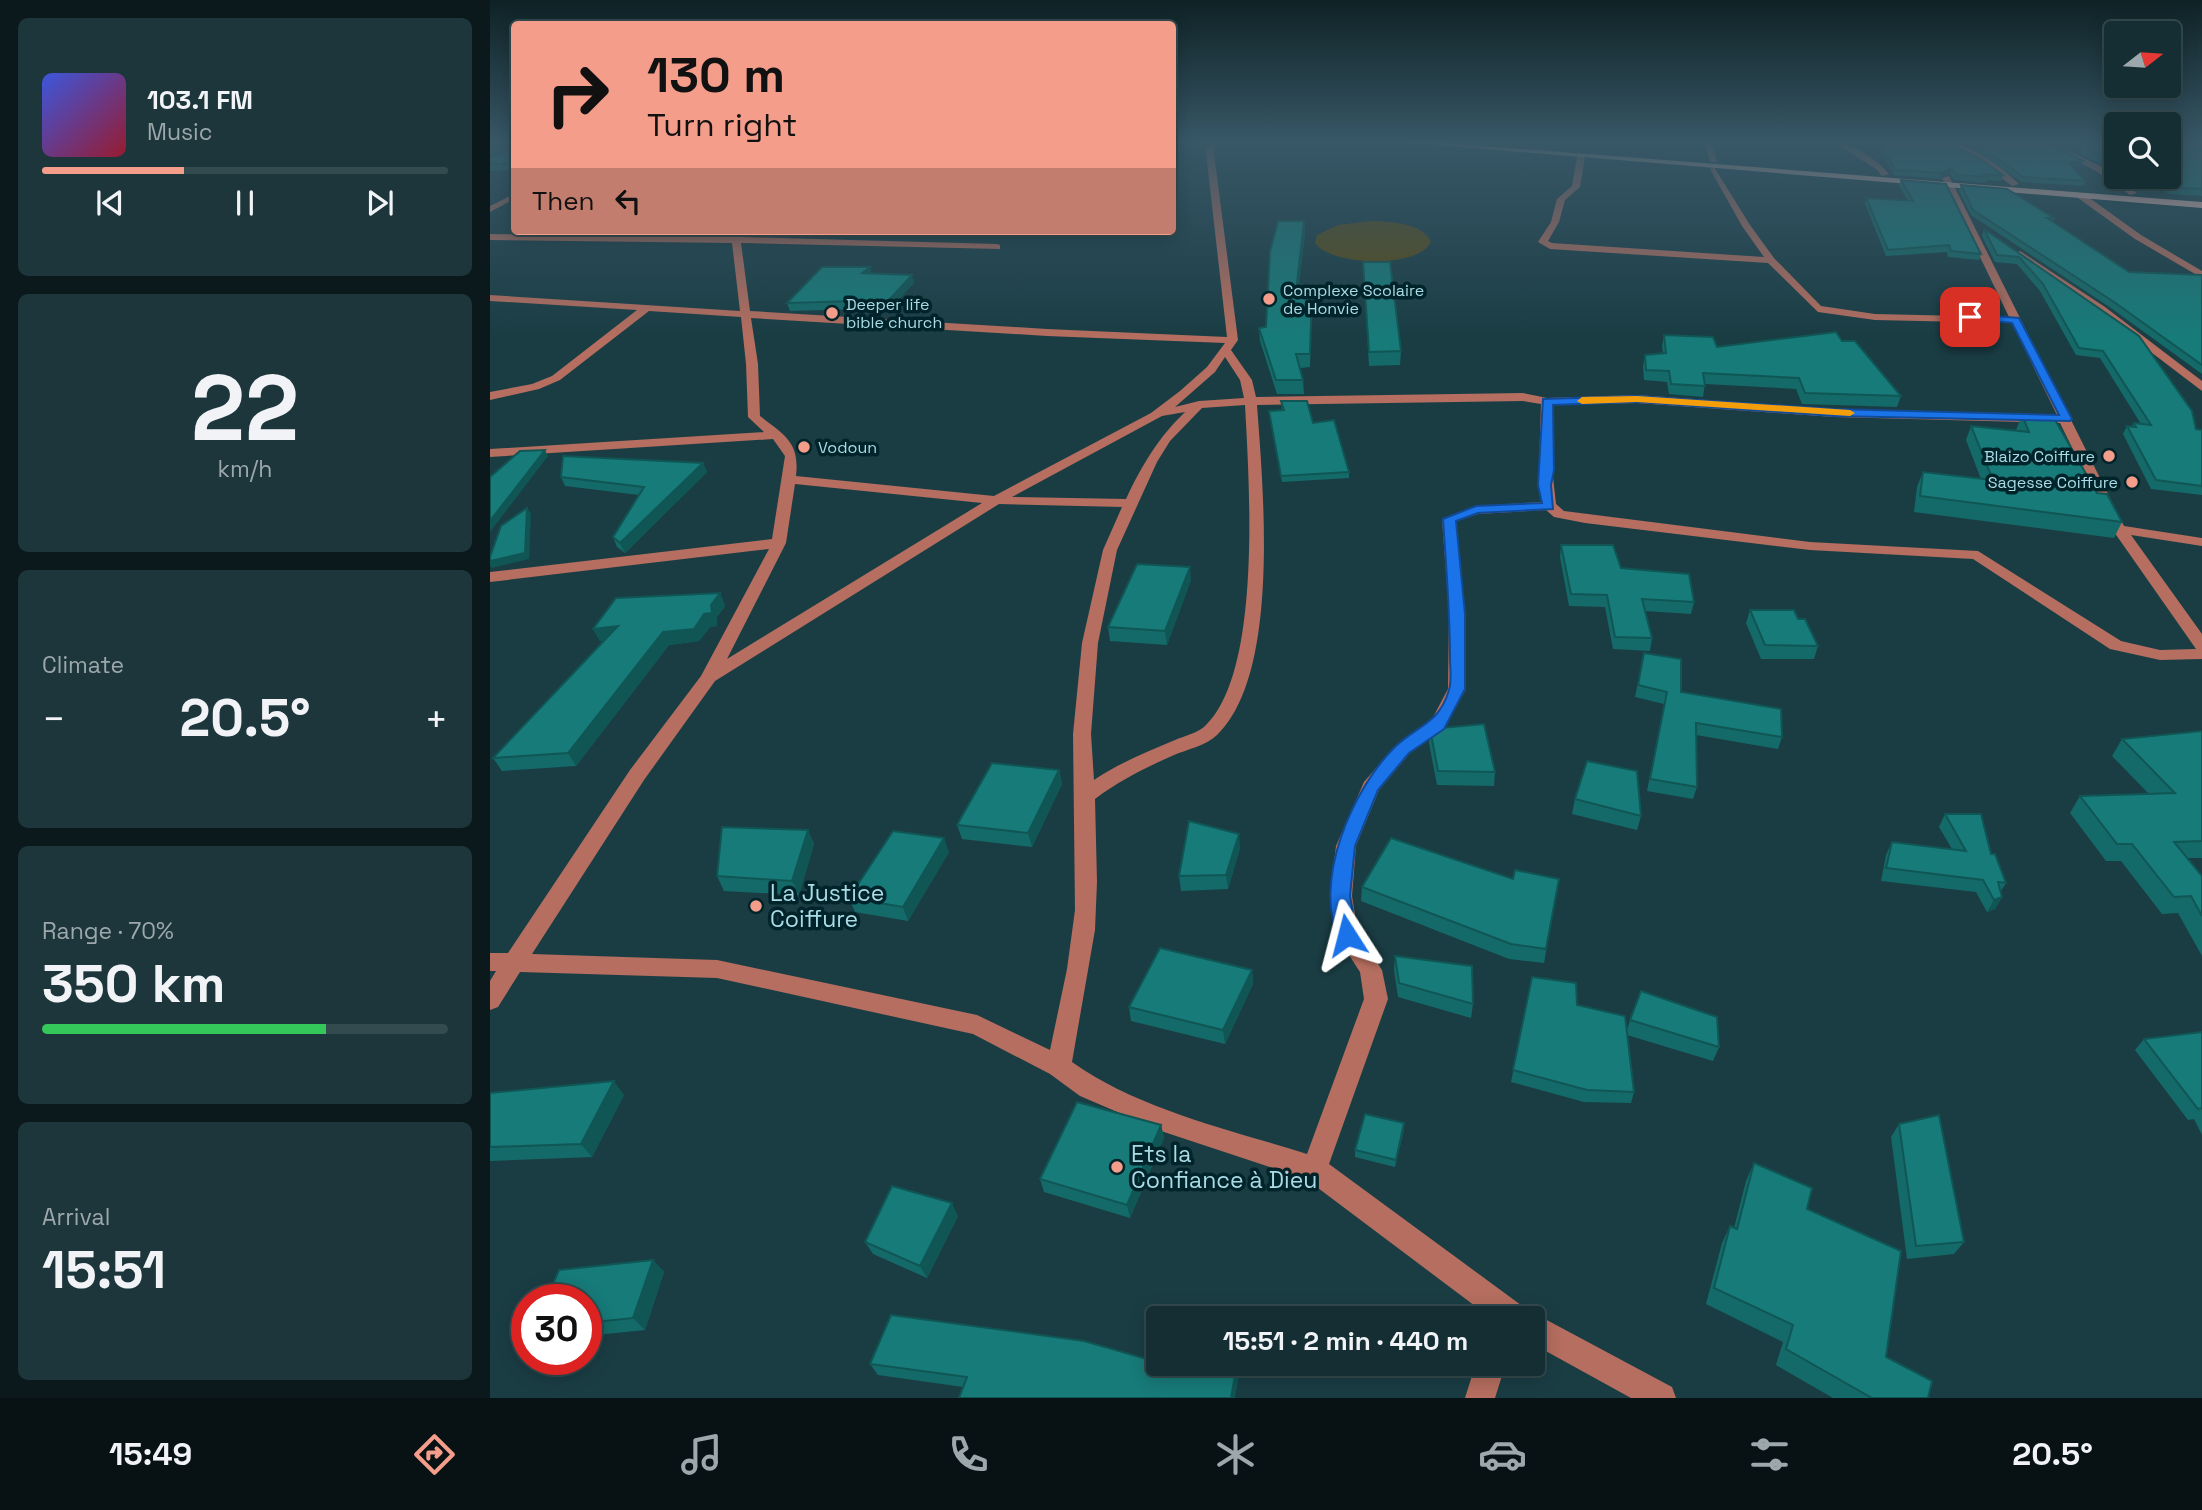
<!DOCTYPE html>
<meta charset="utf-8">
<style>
body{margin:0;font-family:"Space Grotesk",sans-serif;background:#1d363b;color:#f1f3f6;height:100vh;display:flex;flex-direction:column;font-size:26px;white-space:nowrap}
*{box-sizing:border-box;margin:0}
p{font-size:23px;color:#9da8ac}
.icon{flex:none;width:38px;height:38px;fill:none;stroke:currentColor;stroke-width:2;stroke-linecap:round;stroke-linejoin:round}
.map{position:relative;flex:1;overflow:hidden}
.drawer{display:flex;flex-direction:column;gap:18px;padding:18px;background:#0b191c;width:490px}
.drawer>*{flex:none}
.top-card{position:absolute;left:21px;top:21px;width:665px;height:214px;border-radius:7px;box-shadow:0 4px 18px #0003,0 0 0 2px #334a4e;background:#f49d8a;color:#111;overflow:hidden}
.needle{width:46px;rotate:73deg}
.fabs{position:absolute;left:1614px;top:21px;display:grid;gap:14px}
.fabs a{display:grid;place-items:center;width:77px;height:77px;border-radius:7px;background:#142e33;box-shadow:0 4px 18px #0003,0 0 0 2px #334a4e;font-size:35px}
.speed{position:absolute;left:21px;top:1284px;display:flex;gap:14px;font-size:35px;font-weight:700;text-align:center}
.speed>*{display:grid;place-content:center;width:91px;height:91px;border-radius:50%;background:#142e33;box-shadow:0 4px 18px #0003,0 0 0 2px #334a4e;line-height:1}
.speed .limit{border:10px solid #d22;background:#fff;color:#111}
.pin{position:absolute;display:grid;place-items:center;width:60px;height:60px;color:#fff;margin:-30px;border-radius:14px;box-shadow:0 4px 10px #0006}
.me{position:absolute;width:77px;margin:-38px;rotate:351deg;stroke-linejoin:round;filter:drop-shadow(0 0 5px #0008)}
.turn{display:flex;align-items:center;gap:24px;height:147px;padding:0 21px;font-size:32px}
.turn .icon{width:91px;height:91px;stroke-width:2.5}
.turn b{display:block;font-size:49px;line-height:60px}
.then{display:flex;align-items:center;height:66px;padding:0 21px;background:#0003;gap:14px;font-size:26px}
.big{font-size:52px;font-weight:600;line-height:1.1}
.drawer .widget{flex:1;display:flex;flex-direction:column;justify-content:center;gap:10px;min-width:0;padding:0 24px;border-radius:10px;background:#1d363b}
.drawer .dial{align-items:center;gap:0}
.dial b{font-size:91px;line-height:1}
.song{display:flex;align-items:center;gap:21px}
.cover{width:84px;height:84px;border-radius:10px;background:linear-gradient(135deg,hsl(230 70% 55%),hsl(350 70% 35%))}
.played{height:7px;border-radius:4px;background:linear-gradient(90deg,#f49d8a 35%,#334a4e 35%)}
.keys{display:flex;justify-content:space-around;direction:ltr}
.heat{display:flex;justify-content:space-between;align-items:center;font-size:38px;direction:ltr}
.charge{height:10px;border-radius:5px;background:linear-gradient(90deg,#34c759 70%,#334a4e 0)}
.trip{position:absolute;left:656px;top:1306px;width:399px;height:70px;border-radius:7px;background:#142e33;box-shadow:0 4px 18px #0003,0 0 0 2px #334a4e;font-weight:600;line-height:70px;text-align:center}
.menu{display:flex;height:112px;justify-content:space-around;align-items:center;background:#081214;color:#9da8ac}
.menu .icon{width:49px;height:49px}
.menu .selected{color:#f49d8a}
.menu b{font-size:32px;color:#f1f3f6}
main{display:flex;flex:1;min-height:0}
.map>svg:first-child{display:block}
.green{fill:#594a15}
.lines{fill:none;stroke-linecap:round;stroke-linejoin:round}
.minor{fill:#b56e5f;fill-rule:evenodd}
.major{fill:#fbc0b3;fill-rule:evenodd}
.wall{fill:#146a68}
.shaded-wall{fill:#105655}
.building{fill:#177b79;stroke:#105655;stroke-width:2}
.route{fill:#1a73e8;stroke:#114b97;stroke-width:2}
.slow{fill:#f59e0b}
.poi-dot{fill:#f49d8a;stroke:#00242a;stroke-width:2.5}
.labels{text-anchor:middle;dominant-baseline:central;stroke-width:7;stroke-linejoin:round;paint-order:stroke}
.far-poi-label{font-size:16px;fill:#aadbe6;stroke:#00242a;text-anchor:start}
.near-poi-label{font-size:23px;fill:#aadbe6;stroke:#00242a;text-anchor:start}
</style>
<main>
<section class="drawer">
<div class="widget">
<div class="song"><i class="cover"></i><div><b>103.1 FM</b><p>Music</p></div></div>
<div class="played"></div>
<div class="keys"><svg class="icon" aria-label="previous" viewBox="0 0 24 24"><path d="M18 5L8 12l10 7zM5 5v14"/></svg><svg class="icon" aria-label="pause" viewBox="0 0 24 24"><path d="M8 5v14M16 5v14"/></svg><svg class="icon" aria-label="next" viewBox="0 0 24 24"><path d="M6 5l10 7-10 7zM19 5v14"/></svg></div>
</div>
<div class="widget dial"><b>22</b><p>km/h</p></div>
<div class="widget"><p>Climate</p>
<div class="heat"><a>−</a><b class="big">20.5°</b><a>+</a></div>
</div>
<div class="widget"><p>Range · 70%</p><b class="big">350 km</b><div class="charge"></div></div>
<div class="widget"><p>Arrival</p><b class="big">15:51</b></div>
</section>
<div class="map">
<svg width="1712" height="1398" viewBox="0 0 1712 1398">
<rect width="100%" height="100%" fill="#1a3d44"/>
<!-- green -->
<path class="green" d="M880 221C900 222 933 222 941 242 928 269 841 266 825 243L827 235 848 225Z"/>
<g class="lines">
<!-- minor -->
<path class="minor" d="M717 141H725L724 153 748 340 741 350 762 380 766 397 1033 393 1057 398 1147 395 1344 409 1567 415 1522 323 1385 320 1328 312 1278 263 1060 249 1048 242 1061 222 1067 199 1082 186 1087 157 1091 155 1095 157 1090 187 1075 200 1069 222 1058 241 1062 243 1274 257 1252 226 1220 169 1224 167 1260 225 1284 258 1331 306 1385 314 1519 317 1452 178 1459 176 1634 526 1712 538V546L1641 535 1712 634V659L1670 660 1620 649 1483 559 1320 550 1095 523 1064 517 1056 510 988 514 966 521 975 614 976 689 954 729 920 753 889 790 866 846 862 896 868 933 892 970 898 999 839 1164 1035 1308 1038 1315 1043 1313 1053 1318 1182 1387 1186 1398H1141L1043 1344V1318H1001L816 1179 674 1132 590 1096 560 1074 483 1034 227 978 30 972 8 1007 0 1010V981L6 971H0V953H18L140 770 211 676 279 549 0 582V572L282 539 295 456 283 439 0 457V449L274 432 258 417 256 364 251 317 159 311 70 380 49 389 0 400V392L42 384 62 376 147 310 0 301V295L250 311 242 243 0 240V234L241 237V231H249L250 237 507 244 510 245V249L251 243 260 311 557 329 737 337 716 153ZM261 318 557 336 735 343 717 367 690 391 661 413 504 496 306 476C310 442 294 435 270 416L268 364ZM735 357 750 380 754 398 709 401 685 407 725 372ZM1033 401 1051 404 1049 468 1051 502 986 506 952 519 959 614 958 689 941 721 906 745 874 782 846 846 840 896 846 935 870 972 874 999 817 1154C738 1129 650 1110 582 1062L605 930 607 882 605 799C630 780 655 768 684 755 696 750 717 745 727 735 791 674 773 488 767 405ZM1147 403 1344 417 1570 423 1622 529 1706 649 1670 650 1631 641 1488 551 1320 542 1074 511 1066 504 1062 468 1063 405ZM755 405C759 480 773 674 714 727 707 733 694 736 685 740 657 752 629 763 604 780L601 734 608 643 627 550 667 462 680 441 712 408ZM695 412C668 438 652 465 636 499L522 497 672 416ZM305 484 492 503 237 659 296 543ZM509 504 632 507 613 550 592 643 583 734 585 910 577 969 560 1050 487 1015 227 960 42 954 154 780 225 681Z
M1214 141H1222L1227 163 1220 161Z
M1342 141C1360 141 1388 160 1399 174L1392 176 1386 169Z
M1449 141C1476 141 1510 165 1529 184L1522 186 1492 163Z
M1549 141H1558L1612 167 1647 193 1640 195 1606 171Z
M24 194V199L0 212V206Z
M1588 194H1594L1651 235 1712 271V278L1645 239 1588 198Z
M1530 251 1615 307 1712 381V391L1607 311 1527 256 1525 254Z
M986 1363H1016L1005 1398H975Z"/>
<!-- major -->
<path class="major" d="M897 141H930L1712 202V208Z"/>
</g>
<!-- wall -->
<path class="wall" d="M0 141H24V170L0 171V158L22 150 23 148 0 156Z
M1109 141H1144L1143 145 1109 144Z
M1381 141H1455L1513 175 1511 181 1497 180 1496 183 1464 180 1460 174 1450 179 1404 175 1387 145Z
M1457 141H1555L1591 166 1583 168 1595 181 1593 186 1531 182 1482 147Z
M1564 141H1610L1575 147Z
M1626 141 1609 163 1590 154 1592 147Z
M1707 141H1712V196L1678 194 1663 177H1678L1706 144Z
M1411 180 1491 254 1489 260 1458 257 1457 252 1396 256 1375 204 1376 198 1418 201 1409 186Z
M1471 185 1564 218 1563 222 1639 272 1712 275V374L1621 308 1481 215 1469 191Z
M814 221 815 232 808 292H822L820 367 810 368 813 380 814 394H787L770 341 769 328 776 327Z
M1494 229 1649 336 1706 429 1712 430V495L1661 489 1633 434 1637 426H1642L1644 423 1651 424 1610 358 1586 355 1550 291 1527 264 1505 262 1492 236Z
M250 231H262L257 235 252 234Z
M873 262 911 351 910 365 879 366Z
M424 283 401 308 300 311 297 303Z
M1174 335 1227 347 1352 341 1411 396 1407 407 1312 404 1306 389 1215 384 1213 397 1179 394 1177 382 1154 380 1153 366 1155 355 1173 353 1172 346Z
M791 401 823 423 859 472V478L792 482 779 411 792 410Z
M1532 415 1607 493 1632 522 1624 538 1424 512 1427 487 1433 472 1491 479 1476 440 1481 426 1526 430Z
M213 463 217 472 135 553 127 547 123 537 149 495 75 486 71 477Z
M1071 545 1204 602 1201 614 1155 611 1162 638 1160 651 1123 649 1115 607 1079 606 1070 557Z
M701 580 677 645 620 641 618 627Z
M230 593 235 606 227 617V626L220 627 209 641 179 645 86 766 12 771 3 758 114 641H110L103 629Z
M1260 610 1308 619 1328 646 1324 659H1271L1256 623Z
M1154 653 1191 692 1292 737 1288 749 1206 735 1207 787 1203 799 1157 791 1174 704 1145 697Z
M940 729 1005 772 1004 786 947 785 939 743Z
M1712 731V858H1697L1712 876V956L1688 913 1672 914 1631 861H1616L1580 813 1590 796 1659 794 1622 756 1632 739Z
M569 770 572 784 542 847 472 839 467 825Z
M1085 799 1151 816 1147 830 1082 814Z
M1455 814 1501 854 1516 883 1511 891 1512 897 1505 909 1497 912 1486 892 1391 881 1396 855 1402 842 1462 849 1449 827Z
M318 830 324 844 309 895 234 891 227 876Z
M750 848 738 889 691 891 689 876Z
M459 852 418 921 365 912 359 898Z
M1069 879 1054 963 1019 959 871 901 872 887Z
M905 956 983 1004 981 1018 908 997 904 970Z
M762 970 763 984 735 1044 641 1021 639 1007Z
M1042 977 1087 1005 1137 1031 1140 1020 1229 1047 1223 1061 1137 1035 1144 1092 1141 1103 1094 1102 1021 1082Z
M1712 1032V1135L1704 1119 1698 1120 1645 1050 1654 1039Z
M0 1093 134 1095 102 1157 0 1161Z
M1409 1124 1474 1242 1464 1254 1417 1259 1401 1137Z
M671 1125 674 1138 640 1218 554 1192 550 1179Z
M914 1130 905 1167 865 1157V1150Z
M1264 1163 1317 1209 1396 1357 1438 1398H1343L1286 1365 1293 1342 1216 1304 1232 1243 1240 1226 1244 1228 1256 1181Z
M468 1216 437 1278 383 1254 375 1242Z
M163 1260 174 1272 155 1330 96 1336V1300Z
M660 1360 747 1364 749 1376 473 1387 388 1375 380 1364Z"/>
<!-- shaded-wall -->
<path class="shaded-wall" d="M20 141 23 148 0 156V148Z
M1583 141H1610L1575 147 1577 142Z
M1626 153V160L1609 163 1612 156Z
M1593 161 1591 166 1577 169 1579 163Z
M1462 168 1460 174 1450 179 1451 173Z
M814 221 815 232 807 305 806 292Z
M380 267 382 274 372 273Z
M422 275 424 283 401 308 399 300Z
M55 450 58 456 0 532V521Z
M213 463 217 472 135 553 130 543Z
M37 508 41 514 39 559 2 568 0 565V561Z
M700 567 701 580 677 645 675 631Z
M230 593 235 606 227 617V626L220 627 209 641 179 645 86 766 78 753 173 632 221 605Z
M128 626 134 638 110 641 103 629Z
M569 770 572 784 542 847 538 833Z
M318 830 324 844 309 895 302 881Z
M749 834 750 848 738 889 736 875Z
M454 838 459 852 418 921 413 907Z
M1512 897 1505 909 1497 912 1504 900Z
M762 970 763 984 735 1044 733 1030Z
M124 1081 134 1095 102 1157 91 1144Z
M914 1123V1130L905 1167 906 1160Z
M671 1125 674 1138 640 1218 637 1205Z
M462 1203 468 1216 437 1278 430 1266Z
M163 1260 174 1272 155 1330 143 1318Z
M747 1364 749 1376 745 1398H741Z"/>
<!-- building -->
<path class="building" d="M0 141H20L0 148Z
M21 141H24V164H0V158L22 150 24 143Z
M1389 141H1455L1492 160 1513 175 1493 174 1498 177 1466 175 1462 168 1451 173 1405 170Z
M1480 141H1555L1593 161 1579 163 1595 181 1533 177 1484 142Z
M1613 141H1626V153L1612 156 1592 147Z
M1678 141H1704L1712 152V189L1681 187 1672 177H1678Z
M1708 141H1712V147L1707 145Z
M1411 180 1456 184 1491 254 1461 251 1459 245 1398 250 1376 198 1423 201Z
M1471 185 1517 189 1564 218H1557L1639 272 1712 275V365L1624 302 1483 210Z
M788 221H814L806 292H822L820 354H806L813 380H786L769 328 776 327 780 252Z
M1494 229 1649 336 1702 411 1706 429 1712 430V486L1666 480 1637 426 1646 427 1644 423 1661 425 1613 351 1589 348 1553 284 1529 257 1507 255Z
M873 262H900L911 351 879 352Z
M332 267H380L372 273 422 275 399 300 297 303Z
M1346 332 1352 341H1365L1411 396 1315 393 1309 378 1213 373 1215 386 1181 384 1179 371 1156 370 1155 355 1176 353 1174 335 1223 337 1227 347Z
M791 401H817L823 423 844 420 859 472 791 476 779 411 794 410Z
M1532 415 1564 418 1607 493 1617 494 1632 522 1430 496 1433 472 1503 480 1481 426 1539 432Z
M55 450 0 521V477L30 451Z
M73 456 213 463 130 543 123 537 154 487 71 477Z
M37 508 35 553 0 561V557L11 526Z
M1071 545H1123L1131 568 1199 574 1204 602 1152 599 1162 638 1125 637 1117 595 1081 594Z
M647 564 700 567 675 631 618 627Z
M230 593 221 605 222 613 214 614 204 629 173 632 78 753 3 758 128 626 103 629 126 598Z
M1260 610H1304L1308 619H1315L1328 646 1275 645Z
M1154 653 1191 659V692L1291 709 1292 737 1206 723 1207 787 1160 779 1177 692 1148 685Z
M994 724 1005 772 948 771 940 729Z
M1712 731V841L1684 842 1712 876V916L1701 896 1684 897 1642 844H1627L1590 796 1685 793 1632 739Z
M1097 761 1147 771 1151 816 1085 799Z
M502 763 569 770 538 833 467 825Z
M1455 814H1491L1501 854H1505L1516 883 1508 882 1512 897 1504 900 1493 880 1396 868 1402 842 1476 851Z
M699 821 749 834 736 875 689 876Z
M232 827 318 830 302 881 227 876Z
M403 831 454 838 413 907 359 898Z
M901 838 1023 879 1025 870 1069 879 1056 949 1021 944 872 887Z
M670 948 762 970 733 1030 639 1007Z
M905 956 982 966 983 1004 909 983Z
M1042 977 1086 983 1087 1005 1135 1016 1144 1092 1097 1090 1023 1070Z
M1151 991 1227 1017 1229 1047 1140 1020Z
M1712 1032V1108L1708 1109 1654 1039Z
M124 1081 91 1144 0 1147V1093Z
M587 1102 671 1125 637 1205 550 1179Z
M875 1114 914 1123 906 1160 865 1150Z
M1449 1115 1474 1242 1426 1246 1409 1124Z
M1264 1163 1322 1188 1317 1209 1411 1251 1396 1357 1442 1381 1438 1398H1382L1296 1349 1303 1325 1224 1288 1240 1226 1247 1229Z
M402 1186 462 1203 430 1266 375 1242Z
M163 1260 143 1318 96 1323V1300H56L69 1270Z
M401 1315 594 1341 660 1360 662 1351 668 1352V1363L747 1364 741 1398H469L477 1377 380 1364Z"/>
<!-- sky -->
<linearGradient id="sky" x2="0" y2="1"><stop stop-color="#0e2225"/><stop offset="0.42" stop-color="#385767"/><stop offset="1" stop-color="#385767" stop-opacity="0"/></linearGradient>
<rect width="1712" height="337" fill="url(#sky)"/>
<!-- route -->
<path class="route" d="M1480 314 1529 318 1582 419 1580 421 1344 416 1147 402 1063 405 1064 470 1061 485 1063 509 988 513 966 521 975 614V689L954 729 919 753 888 790 865 846 860 896 867 935 864 941H850C821 883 863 787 906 746 928 725 949 724 959 690 962 680 960 667 960 658 960 611 956 566 953 519L986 506 1052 503 1048 485 1053 399 1147 396 1344 409 1569 415 1522 323 1477 319Z"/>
<!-- slow -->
<path class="slow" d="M1147 396 1360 410 1365 413 1360 416 1147 402 1092 404 1087 401 1092 397Z"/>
<!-- markers -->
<g class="poi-dot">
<circle cx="779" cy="299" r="7"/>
<circle cx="342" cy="313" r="7"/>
<circle cx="314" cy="447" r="7"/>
<circle cx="1619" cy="456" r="7"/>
<circle cx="1642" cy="482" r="7"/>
<circle cx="266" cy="906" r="7"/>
<circle cx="627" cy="1167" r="7"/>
</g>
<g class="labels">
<!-- far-poi labels -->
<g class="far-poi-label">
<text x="793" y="290">Complexe Scolaire<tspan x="793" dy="18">de Honvie</tspan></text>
<text x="356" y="304">Deeper life<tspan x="356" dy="18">bible church</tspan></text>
<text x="328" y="447">Vodoun</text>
<text x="1605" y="456" text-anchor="end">Blaizo Coiffure</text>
<text x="1628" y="482" text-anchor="end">Sagesse Coiffure</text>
</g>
<!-- near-poi labels -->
<g class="near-poi-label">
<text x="280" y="893">La Justice<tspan x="280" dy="26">Coiffure</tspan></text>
<text x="641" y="1154">Ets la<tspan x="641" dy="26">Confiance à Dieu</tspan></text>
</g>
</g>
</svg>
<div class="fabs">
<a><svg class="needle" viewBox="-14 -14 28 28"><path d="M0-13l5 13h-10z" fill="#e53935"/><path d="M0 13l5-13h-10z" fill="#9da8ac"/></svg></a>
<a><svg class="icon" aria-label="search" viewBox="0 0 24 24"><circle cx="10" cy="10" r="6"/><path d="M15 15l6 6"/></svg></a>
</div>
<div class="speed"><div class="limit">30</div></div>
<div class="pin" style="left:1480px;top:317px;background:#d93025"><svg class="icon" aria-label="arrive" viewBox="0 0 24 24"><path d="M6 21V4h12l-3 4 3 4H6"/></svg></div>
<svg class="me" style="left:857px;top:935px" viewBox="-20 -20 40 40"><path d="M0-17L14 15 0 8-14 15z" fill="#1a73e8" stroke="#fff" stroke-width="4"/></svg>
<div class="trip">15:51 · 2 min · 440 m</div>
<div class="top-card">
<div class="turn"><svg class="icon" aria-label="right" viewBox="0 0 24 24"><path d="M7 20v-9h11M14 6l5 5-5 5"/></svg><div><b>130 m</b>Turn right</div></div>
<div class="then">Then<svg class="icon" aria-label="left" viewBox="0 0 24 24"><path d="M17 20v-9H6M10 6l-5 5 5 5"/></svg></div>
</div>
</div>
</main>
<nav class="menu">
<b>15:49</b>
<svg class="icon selected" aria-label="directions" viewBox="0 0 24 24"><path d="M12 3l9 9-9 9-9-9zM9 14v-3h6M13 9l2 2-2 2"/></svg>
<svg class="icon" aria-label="music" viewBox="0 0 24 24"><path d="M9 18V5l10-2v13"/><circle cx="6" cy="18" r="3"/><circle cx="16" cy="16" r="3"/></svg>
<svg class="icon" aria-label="phone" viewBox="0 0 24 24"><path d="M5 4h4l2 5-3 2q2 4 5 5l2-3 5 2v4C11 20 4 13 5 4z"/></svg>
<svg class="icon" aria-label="climate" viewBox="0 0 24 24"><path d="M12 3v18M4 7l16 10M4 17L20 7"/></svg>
<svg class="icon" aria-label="car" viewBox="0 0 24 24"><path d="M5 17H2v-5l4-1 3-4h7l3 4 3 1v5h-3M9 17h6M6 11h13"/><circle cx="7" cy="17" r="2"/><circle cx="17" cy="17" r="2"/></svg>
<svg class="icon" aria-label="filters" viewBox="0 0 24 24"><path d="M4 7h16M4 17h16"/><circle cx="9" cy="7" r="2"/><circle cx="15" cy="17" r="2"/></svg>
<b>20.5°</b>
</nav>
